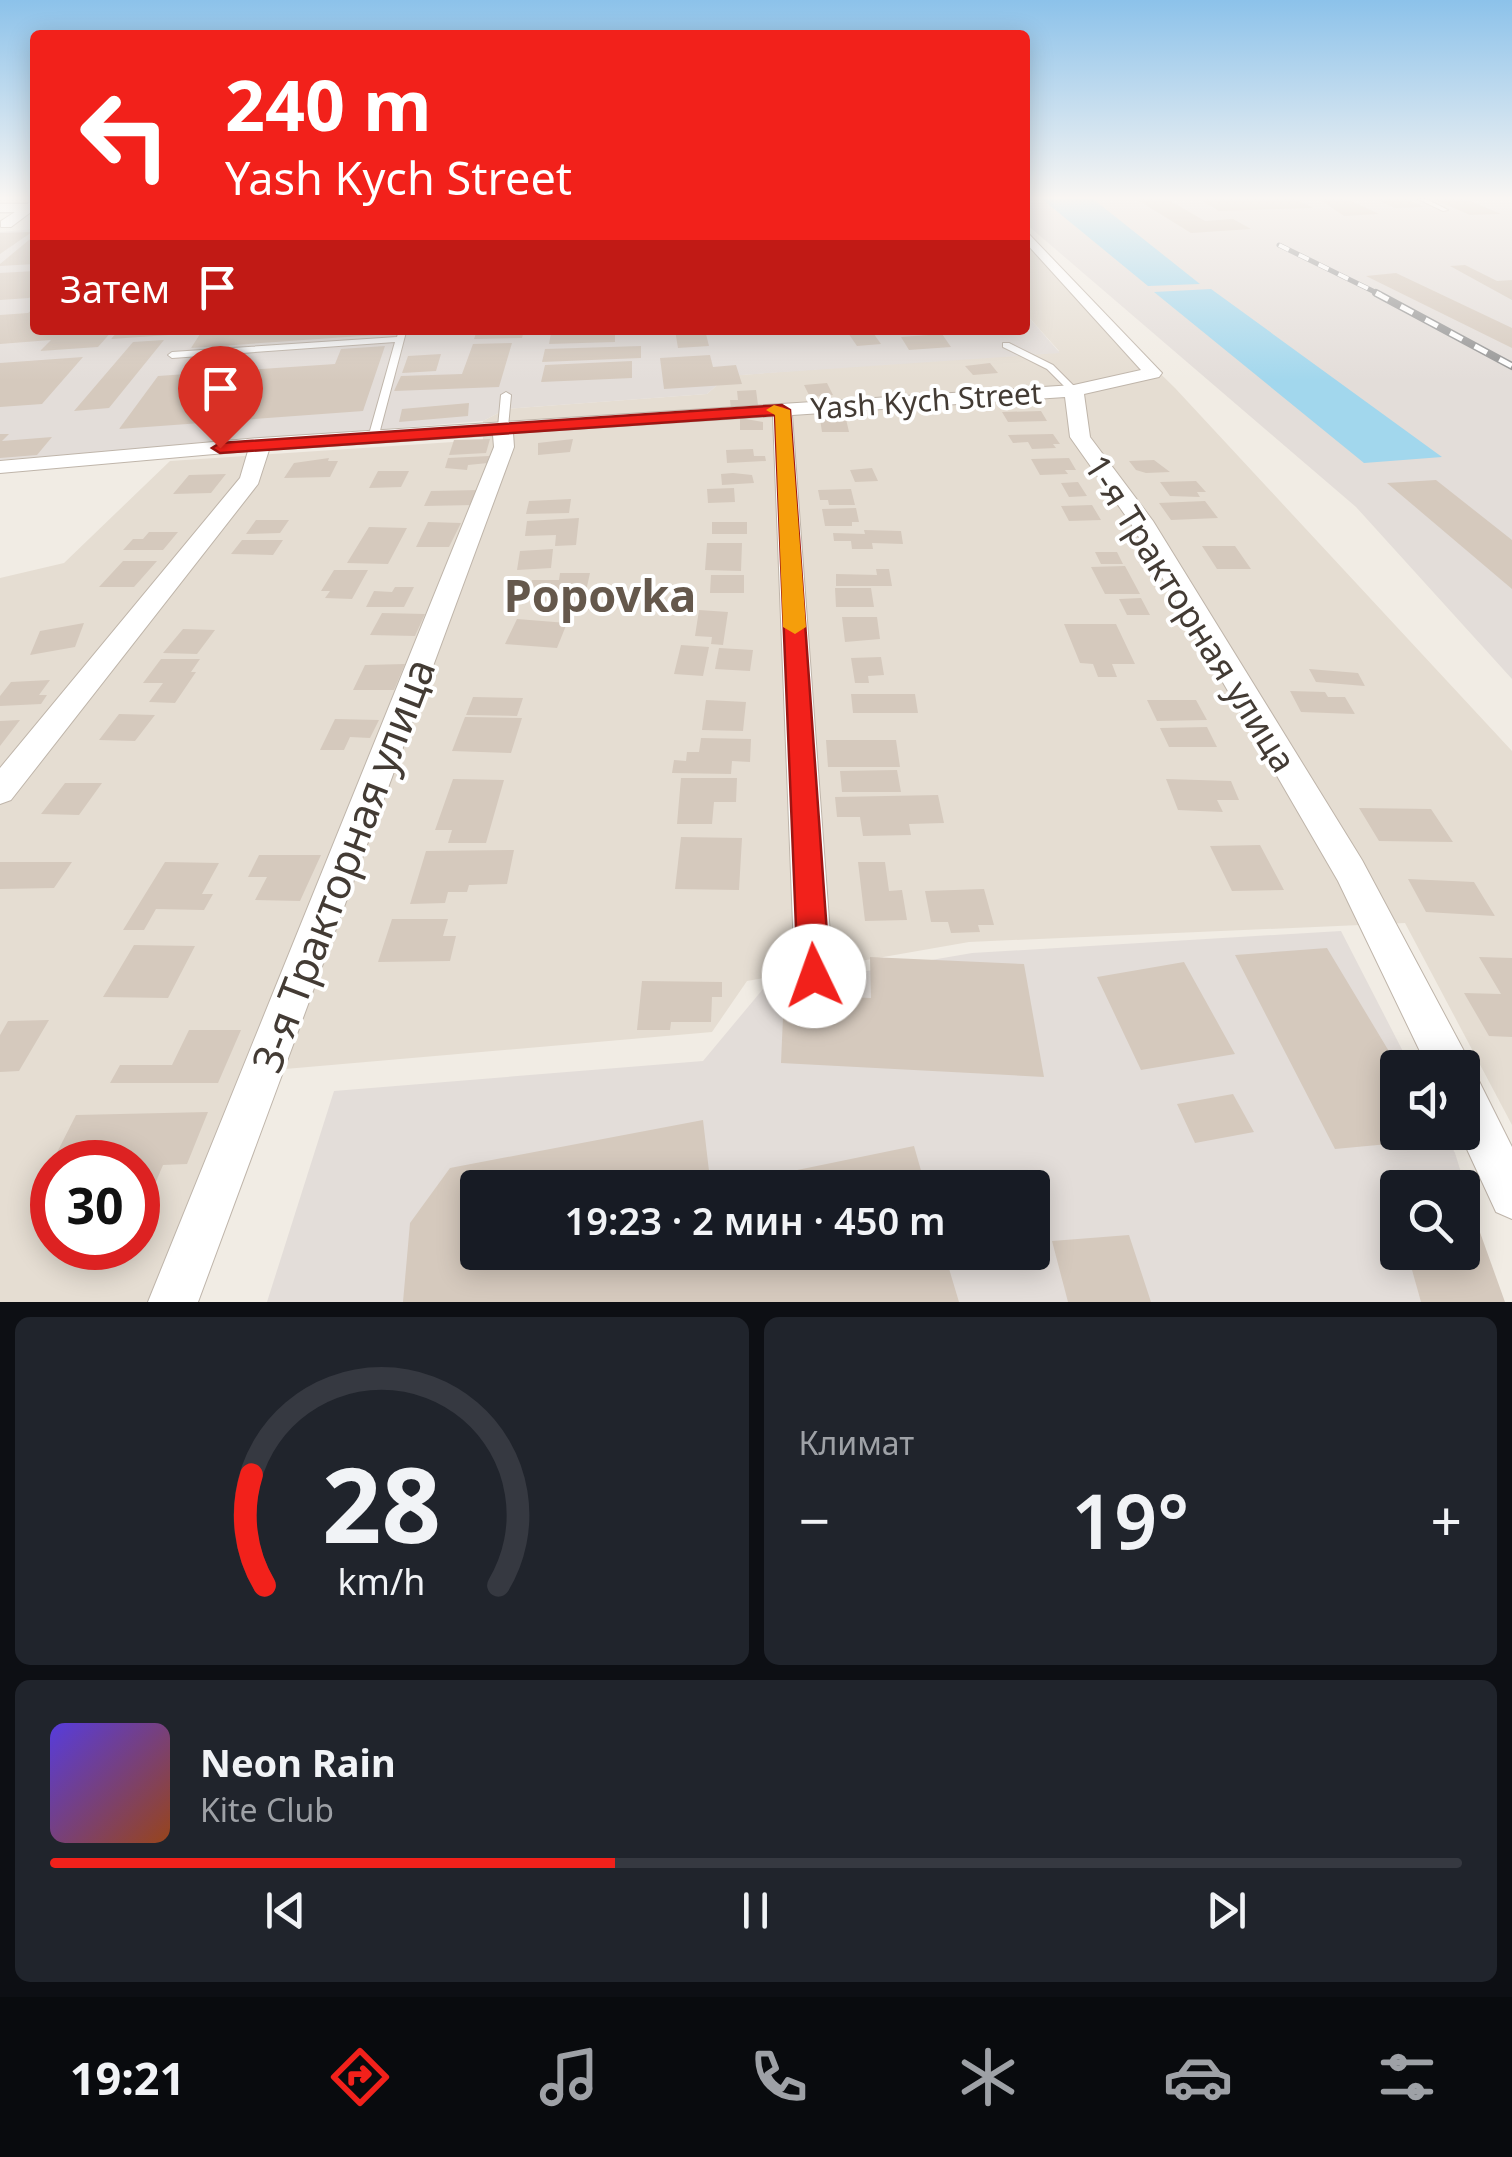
<!DOCTYPE html>
<html lang="ru">
<meta charset="utf-8">
<style>
body{margin:0;font-family:"Noto Sans",sans-serif;background:#20242c;color:#f1f3f6;height:100vh;display:flex;flex-direction:column;font-size:38px;white-space:nowrap}
*{box-sizing:border-box;margin:0}
p{font-size:32px;color:#9ea1a6}
.icon{flex:none;width:55px;height:55px;fill:none;stroke:currentColor;stroke-width:2;stroke-linecap:round;stroke-linejoin:round}
.map{position:relative;height:1302px;overflow:hidden}
.panel{display:flex;flex-direction:column;gap:15px;padding:15px;background:#0d0f14;flex:1}
.panel>*{flex:none}
.top-card{position:absolute;left:30px;top:30px;width:1000px;height:305px;border-radius:10px;box-shadow:0 5px 25px #0003;background:#f2211b;color:#fff;overflow:hidden}
.tools{position:absolute;left:1380px;top:1050px;display:grid;gap:20px}
.tools a{display:grid;place-items:center;width:100px;height:100px;border-radius:10px;background:#171b24;box-shadow:0 5px 25px #0003;font-size:50px}
.speed{position:absolute;left:30px;top:1140px;display:flex;gap:20px;font-size:50px;font-weight:700;text-align:center}
.speed>*{display:grid;place-content:center;width:130px;height:130px;border-radius:50%;background:#171b24;box-shadow:0 5px 25px #0003;line-height:1}
.speed .limit{border:15px solid #d22;background:#fff;color:#111}
.pin{position:absolute;display:grid;place-items:center;width:85px;height:85px;color:#fff;margin:-102px -42px;border-radius:50% 50% 50% 0;rotate:-45deg;box-shadow:0 0 10px #0007}
.pin .icon{rotate:45deg}
.me{position:absolute;width:110px;margin:-55px;rotate:357deg;stroke-linejoin:round;filter:drop-shadow(0 0 8px #0008)}
.turn{display:flex;align-items:center;gap:35px;height:210px;padding:0 30px;font-size:45px}
.turn .icon{width:130px;height:130px;stroke-width:2.5}
.turn b{display:block;font-size:70px;line-height:85px}
.then{display:flex;align-items:center;height:95px;padding:0 30px;background:#0003;gap:20px;font-size:38px}
.big{font-size:75px;font-weight:600;line-height:1.1}
.panel .tile{flex:1;display:flex;flex-direction:column;justify-content:center;gap:15px;min-width:0;padding:0 35px;border-radius:15px;background:#20242c}
.panel .dial{align-items:center;gap:0}
.dial svg{height:260px;overflow:visible;fill:none;stroke:#363941;stroke-width:7;stroke-linecap:round;text-anchor:middle}
.dial text{fill:#f1f3f6;stroke:none}
.song{display:flex;align-items:center;gap:30px}
.cover{width:120px;height:120px;border-radius:15px;background:linear-gradient(135deg,hsl(250 70% 55%),hsl(20 70% 35%))}
.played{height:10px;border-radius:5px;background:linear-gradient(90deg,#f2211b 40%,#363941 40%)}
.keys{display:flex;justify-content:space-around;direction:ltr}
.heat{display:flex;justify-content:space-between;align-items:center;font-size:55px;direction:ltr}
.panel .tiles{flex:1;display:grid;gap:15px;grid-template-columns:1fr 1fr}
.tile:last-child{grid-column:span 2}
.trip{position:absolute;left:460px;top:1170px;width:590px;height:100px;border-radius:10px;background:#171b24;box-shadow:0 5px 25px #0003;font-weight:600;line-height:100px;text-align:center}
.tabs{display:flex;height:160px;justify-content:space-around;align-items:center;background:#090b0e;color:#9ea1a6}
.tabs .icon{width:70px;height:70px}
.tabs .selected{color:#f2211b}
.tabs b{font-size:45px;color:#f1f3f6}
.map>svg:first-child{display:block}
.residential{fill:#e5ddd2;fill-rule:evenodd}
.industrial{fill:#e3ddd9;fill-rule:evenodd}
.water{fill:#a2d7ed}
.building{fill:#d5c9bd}
.lines{fill:none;stroke-linecap:round;stroke-linejoin:round}
.service-casing{stroke:#bfb5aa;stroke-width:2}
.minor-casing{stroke:#bfb5aa;stroke-width:2}
.tertiary-casing{stroke:#bfb5aa;stroke-width:3}
.service{fill:#fff;fill-rule:evenodd}
.minor{fill:#fff;fill-rule:evenodd}
.tertiary{fill:#fff;fill-rule:evenodd}
.rail-far1-casing{stroke:#949494;stroke-width:5}
.rail-casing{stroke:#949494;stroke-width:8}
.rail-far1{stroke:#fff;stroke-width:4;stroke-dasharray:11;stroke-linecap:butt}
.rail{stroke:#fff;stroke-width:5;stroke-dasharray:14;stroke-linecap:butt}
.route{fill:#f2211b;stroke:#9d1512;stroke-width:2.5}
.slow{fill:#f59e0b}
.labels{text-anchor:middle;dominant-baseline:central;stroke-width:8;stroke-linejoin:round;paint-order:stroke}
.far-street-label{font-size:30px;fill:#433b34;stroke:#fff}
.street-label{font-size:35px;fill:#433b34;stroke:#fff}
.near-street-label{font-size:42px;fill:#433b34;stroke:#fff}
.district-label{font-size:45px;font-weight:bold;fill:#65584c;stroke:#fff}
</style>
<div class="map">
<svg width="1512" height="1302" viewBox="0 0 1512 1302">
<rect width="100%" height="100%" fill="#f1ece4"/>
<!-- residential -->
<path class="residential" d="M1025 241 1175 388 1512 751V1125L1405 923 969 942 747 981 712 1032 262 1071 168 1302H0V578L64 563 170 461 483 440V421L506 409 707 394 727 376 1059 351 1025 313ZM52 1162H138V1248H52Z"/>
<!-- industrial -->
<path class="industrial" d="M1025 199H1512V679L1356 507 1025 223Z
M35 229V330H1025V313L1060 353 727 376 707 394 506 409 483 421 0 460V232Z
M1341 931 1411 1067 1398 1068V1132L1445 1133 1455 1153 1501 1302H267L334 1091 703 1061 763 989 972 953ZM478 1188H1032V1252H478ZM1398 1188H1462V1252H1398Z"/>
<!-- water -->
<path class="water" d="M1042 199H1093L1200 284 1148 286Z
M1211 289 1442 457 1364 463 1154 292Z"/>
<!-- building -->
<path class="building" d="M1136 199H1167L1205 221 1233 219 1251 229 1191 233Z
M1199 199H1296L1313 208 1219 211Z
M1319 199H1347L1379 214 1344 216Z
M1375 199H1407L1424 207 1395 208Z
M1433 199H1466L1501 214 1470 215Z
M32 232 0 254V233Z
M35 235V264L0 266V264Z
M1465 265 1497 281 1512 280V300L1450 266Z
M35 271V293L29 298 0 300V273Z
M1396 273 1512 328V348L1366 276Z
M35 307V330H113L98 347 40 351 51 340 0 344V315L28 313Z
M119 330H174L169 335 111 339Z
M216 330H390L389 334 191 348 200 334Z
M477 330H524L522 338 474 339Z
M615 330V342L549 344 551 333Z
M675 330H705L709 346 678 348Z
M846 330H871L881 344 857 346Z
M942 334 951 347 909 350 901 337Z
M164 340 109 408 74 411 133 342Z
M512 343 499 387 394 391 401 376 462 374 473 344Z
M385 346 363 411 119 429 158 376 335 364 341 349Z
M641 346V358L542 362 545 349Z
M441 354 436 371 402 373 408 356Z
M710 355 713 367 736 365 742 384 664 389 660 358Z
M83 357 42 404 0 407V363Z
M632 361V378L541 382 545 365Z
M990 363 998 373 973 375 965 366Z
M827 383 833 395 810 397 804 385Z
M756 390 758 405 731 410 730 400H738L737 391Z
M469 403 468 416 399 422 402 409Z
M1041 411 1047 421 1008 422 1002 412Z
M740 418 763 422V430H740Z
M820 419H846L849 432H822Z
M0 434H9L2 441 52 437 37 455 0 458Z
M1053 434 1060 444H1053L1056 448 1032 449 1028 442 1013 443 1008 435Z
M490 439 486 453 449 455 454 440Z
M573 439 570 452 538 455V443Z
M753 449 754 456H765L766 461 727 463 726 450Z
M489 456 488 463 468 465 467 470 445 468 448 458Z
M329 458 328 461H338L330 477 284 478 294 463Z
M1069 458 1076 470H1065L1068 474 1040 475 1031 459Z
M1154 460 1170 472 1146 473 1136 470 1129 461Z
M872 468 878 481 855 482 850 470Z
M378 471H409L401 487 369 488Z
M733 473 752 475 754 483 722 485 721 474Z
M226 474 211 493 173 494 189 475Z
M1436 480 1512 540V589L1387 483Z
M1196 481 1206 492H1197L1200 497 1170 496 1160 482Z
M1078 482 1087 496 1069 497 1061 483Z
M734 488 735 502 708 503 707 489Z
M851 489 855 505H829L828 500H820L818 490Z
M480 490 474 505 424 506 431 491Z
M571 499 569 513 526 514 529 501Z
M1205 501 1218 518 1171 520 1159 503Z
M1092 505 1101 520 1069 521 1061 506Z
M856 508 859 522H852V526H825L822 509Z
M579 518 576 545 555 546 556 535 525 536 527 521Z
M256 520H289L280 533 246 534Z
M428 522 461 523 449 547H416Z
M712 522H747V534H712Z
M369 527 407 528 388 564 347 563Z
M864 530 901 531 903 544 872 543 873 549H852L851 541H834L833 533 865 534Z
M149 532H178L163 550H123L133 539H143Z
M242 540H283L273 555 231 554Z
M707 543H742L741 571 705 570Z
M1202 546H1235L1251 569H1217Z
M553 549 551 568 517 570 520 551Z
M1095 552H1117L1123 564H1101Z
M123 561H157L134 587H99Z
M1125 566 1140 594H1105L1091 567Z
M876 569H889L892 586H836V574L877 575Z
M334 570H368L352 599 325 598 330 591H321Z
M560 573H590L584 600 527 601 532 580H559Z
M711 575H744V593H710Z
M395 587H414L404 607H366L374 591 392 592Z
M835 588H871L874 607H836Z
M1141 598 1150 615H1127L1119 599Z
M699 610 728 612 723 645 711 644 712 637 695 636Z
M382 613 425 614 415 636 370 635Z
M842 617H877L880 639 845 642Z
M517 619 567 623 557 648 505 644Z
M84 623 75 647 30 655 40 631Z
M1064 624H1116L1135 664H1112L1117 677H1098L1093 664 1080 663Z
M183 629 215 630 197 654 163 653Z
M681 645 709 647 703 676 674 674Z
M719 648 753 650 750 671 715 669Z
M881 657 884 675 868 676 869 683H855L851 658Z
M161 659H200L191 672H196L175 703 149 702 163 683H143Z
M405 664 394 690H353L365 665Z
M1309 669 1358 673 1365 686 1316 682Z
M50 680 39 695H47L41 704 0 706V696L11 682Z
M1290 691 1325 692 1328 697H1345L1355 714 1301 712Z
M851 694H915L918 713H853Z
M473 697 523 698 517 716 466 715Z
M706 700 746 702 743 731 702 730Z
M1147 700H1196L1207 720 1157 721Z
M119 714 155 715 135 741 99 740Z
M465 717 522 718 511 753 452 751Z
M335 719 379 720 370 738 350 737 344 750H320Z
M20 720 0 746V721Z
M1207 727 1217 747H1169L1160 728Z
M701 738 751 739 750 762 732 761 731 774 672 773 674 760 686 761 687 752H699Z
M826 740H896L900 767H828Z
M897 770 901 792H842L840 771Z
M681 778H737L736 802H714L712 824H677Z
M453 779 504 780 486 843H448L452 830H435Z
M1166 779 1231 781 1239 800H1217L1223 812 1178 810Z
M65 783H102L79 815 41 814Z
M938 795 944 823 909 824 911 835 863 836 860 817H837L835 797Z
M1359 808 1431 809 1453 842 1379 841Z
M681 837 742 838 739 890 675 889Z
M1260 845 1284 890 1232 891 1210 846Z
M514 850 507 884 469 885 467 892H448L445 903 410 904 426 851Z
M259 855H321L300 901 255 900 267 877H248Z
M0 862H72L54 888 0 889Z
M165 862 219 863 202 894H213L204 910 156 909 144 930H123Z
M858 862H885L889 891 902 890 907 920 865 921Z
M1408 879 1474 882 1495 916 1426 912Z
M984 889 994 925H978L980 932 951 933 948 922H931L925 891Z
M392 919H448L443 936H456L450 961 378 962Z
M134 945 195 946 168 998 103 997Z
M1327 948 1399 1068 1398 1132H1438L1442 1139 1335 1149 1235 955Z
M870 957 1024 964 1044 1077 781 1063 784 994 871 998Z
M1479 957 1512 958V1037L1489 1036 1464 993 1501 994Z
M1184 962 1235 1054 1141 1070 1097 977Z
M642 981 722 982V997H712L711 1022H671L670 1030H637Z
M49 1020 19 1071 0 1072V1035L8 1021Z
M189 1030H241L218 1083H110L120 1065H172Z
M1233 1094 1254 1132 1195 1143 1177 1104Z
M208 1112 187 1164 163 1165 155 1184H138V1162H52V1184H41L76 1115Z
M703 1120 711 1188H478V1252H944L959 1302H403L410 1223 450 1168Z
M914 1146 926 1188H719V1186Z
M1383 1175 1443 1186 1442 1188H1398L1397 1219Z
M1463 1185 1505 1302H1421L1407 1252H1462Z
M1129 1235 1151 1302H1068L1052 1241Z"/>
<g class="lines">
<!-- service casing -->
<g class="service-casing">
<path id="service" d="M1418 199H1426L1448 210 1443 211Z
M399 330 406 332 378 438 373 441 368 438 395 342 172 358 168 355 172 352 397 337Z
M1003 343H1009L1053 365 1079 391 1071 393 1047 369 1003 347Z
M506 392 511 395 508 427 503 430 498 427 501 395Z"/>
</g>
<!-- minor casing -->
<g class="minor-casing">
<path id="minor" d="M35 199V209L11 227H1V221Z
M1025 230 1162 373 1159 377 1084 394 1090 437 1153 521 1362 860 1465 1053 1471 1068 1469 1073 1477 1077 1512 1147V1219L1496 1212 1459 1132H1462V1068H1428L1338 881 1130 522 1070 437 1065 397 792 415 833 975 828 988 814 993 800 988 795 975 773 416 513 433 514 447 198 1302H148L494 447 493 435 269 450 258 484 11 800 0 804V768L240 478 248 451 0 473V461L260 438 1074 385 1141 370 1025 242Z"/>
</g>
<!-- tertiary casing -->
<g class="tertiary-casing">
<path id="tertiary" d="M0 204H35V212H0Z"/>
</g>
<!-- service -->
<use href="#service" class="service"/>
<!-- minor -->
<use href="#minor" class="minor"/>
<!-- tertiary -->
<use href="#tertiary" class="tertiary"/>
<!-- rail-far1 casing -->
<g class="rail-far1-casing">
<path id="rail-far1" d="M1279 245 1381 295"/>
</g>
<!-- rail casing -->
<g class="rail-casing">
<path id="rail" d="M1376 293 1512 366"/>
</g>
<!-- rail-far1 -->
<use href="#rail-far1" class="rail-far1"/>
<!-- rail -->
<use href="#rail" class="rail"/>
</g>
<!-- sky -->
<linearGradient id="sky" x2="0" y2="1"><stop stop-color="#8cc2ea"/><stop offset="0.52" stop-color="#f9f6f3"/><stop offset="1" stop-color="#f9f6f3" stop-opacity="0"/></linearGradient>
<rect width="1512" height="381" fill="url(#sky)"/>
<!-- route -->
<path class="route" d="M782 405 790 410 830 976 825 986 814 990 802 986 798 976 775 415 220 453 212 448 220 443Z"/>
<!-- slow -->
<path class="slow" d="M774 405 790 410 806 627 795 634 783 627 775 415 766 410Z"/>
<g class="labels">
<!-- far-street labels -->
<g class="far-street-label">
<text transform="translate(926 400) rotate(-4)">Yash Kych Street</text>
</g>
<!-- street labels -->
<g class="street-label">
<text transform="translate(1191 613) rotate(58)">1-я Тракторная улица</text>
</g>
<!-- near-street labels -->
<g class="near-street-label">
<text transform="translate(342 865) rotate(-69)">3-я Тракторная улица</text>
</g>
<!-- district labels -->
<g class="district-label">
<text x="600" y="594">Popovka</text>
</g>
</g>
</svg>
<div class="tools">
<a><svg class="icon" aria-label="sound" viewBox="0 0 24 24"><path d="M4 9h4l5-4v14l-5-4H4zM17 9q2 3 0 6"/></svg></a>
<a><svg class="icon" aria-label="search" viewBox="0 0 24 24"><circle cx="10" cy="10" r="6"/><path d="M15 15l6 6"/></svg></a>
</div>
<div class="speed"><div class="limit">30</div></div>
<div class="pin" style="left:220px;top:448px;background:#d93025"><svg class="icon" aria-label="arrive" viewBox="0 0 24 24"><path d="M6 21V4h12l-3 4 3 4H6"/></svg></div>
<svg class="me" style="left:814px;top:976px" viewBox="-20 -20 40 40"><circle r="19" fill="#fff"/><path d="M0-13L10 11 0 6-10 11z" fill="#f2211b"/></svg>
<div class="trip">19:23 · 2 мин · 450 m</div>
<div class="top-card">
<div class="turn"><svg class="icon" aria-label="left" viewBox="0 0 24 24"><path d="M17 20v-9H6M10 6l-5 5 5 5"/></svg><div><b>240 m</b>Yash Kych Street</div></div>
<div class="then">Затем<svg class="icon" aria-label="arrive" viewBox="0 0 24 24"><path d="M6 21V4h12l-3 4 3 4H6"/></svg></div>
</div>
</div>
<section class="panel">
<div class="tiles">
<div class="tile dial"><svg viewBox="0 0 100 80">
<path d="M14 69A42 42 0 1 1 86 69"/>
<path d="M14 69A42 42 0 0 1 10 35" stroke="#f2211b"/>
<text x="50" y="56" font-size="32" font-weight="700">28</text>
<text x="50" y="72" font-size="11">km/h</text>
</svg></div>
<div class="tile"><p>Климат</p>
<div class="heat"><a>−</a><b class="big">19°</b><a>+</a></div>
</div>
<div class="tile">
<div class="song"><i class="cover"></i><div><b>Neon Rain</b><p>Kite Club</p></div></div>
<div class="played"></div>
<div class="keys"><svg class="icon" aria-label="previous" viewBox="0 0 24 24"><path d="M18 5L8 12l10 7zM5 5v14"/></svg><svg class="icon" aria-label="pause" viewBox="0 0 24 24"><path d="M8 5v14M16 5v14"/></svg><svg class="icon" aria-label="next" viewBox="0 0 24 24"><path d="M6 5l10 7-10 7zM19 5v14"/></svg></div>
</div>
</div>
</section>
<nav class="tabs">
<b>19:21</b>
<svg class="icon selected" aria-label="directions" viewBox="0 0 24 24"><path d="M12 3l9 9-9 9-9-9zM9 14v-3h6M13 9l2 2-2 2"/></svg>
<svg class="icon" aria-label="music" viewBox="0 0 24 24"><path d="M9 18V5l10-2v13"/><circle cx="6" cy="18" r="3"/><circle cx="16" cy="16" r="3"/></svg>
<svg class="icon" aria-label="phone" viewBox="0 0 24 24"><path d="M5 4h4l2 5-3 2q2 4 5 5l2-3 5 2v4C11 20 4 13 5 4z"/></svg>
<svg class="icon" aria-label="climate" viewBox="0 0 24 24"><path d="M12 3v18M4 7l16 10M4 17L20 7"/></svg>
<svg class="icon" aria-label="car" viewBox="0 0 24 24"><path d="M5 17H2v-5l4-1 3-4h7l3 4 3 1v5h-3M9 17h6M6 11h13"/><circle cx="7" cy="17" r="2"/><circle cx="17" cy="17" r="2"/></svg>
<svg class="icon" aria-label="filters" viewBox="0 0 24 24"><path d="M4 7h16M4 17h16"/><circle cx="9" cy="7" r="2"/><circle cx="15" cy="17" r="2"/></svg>
</nav>
